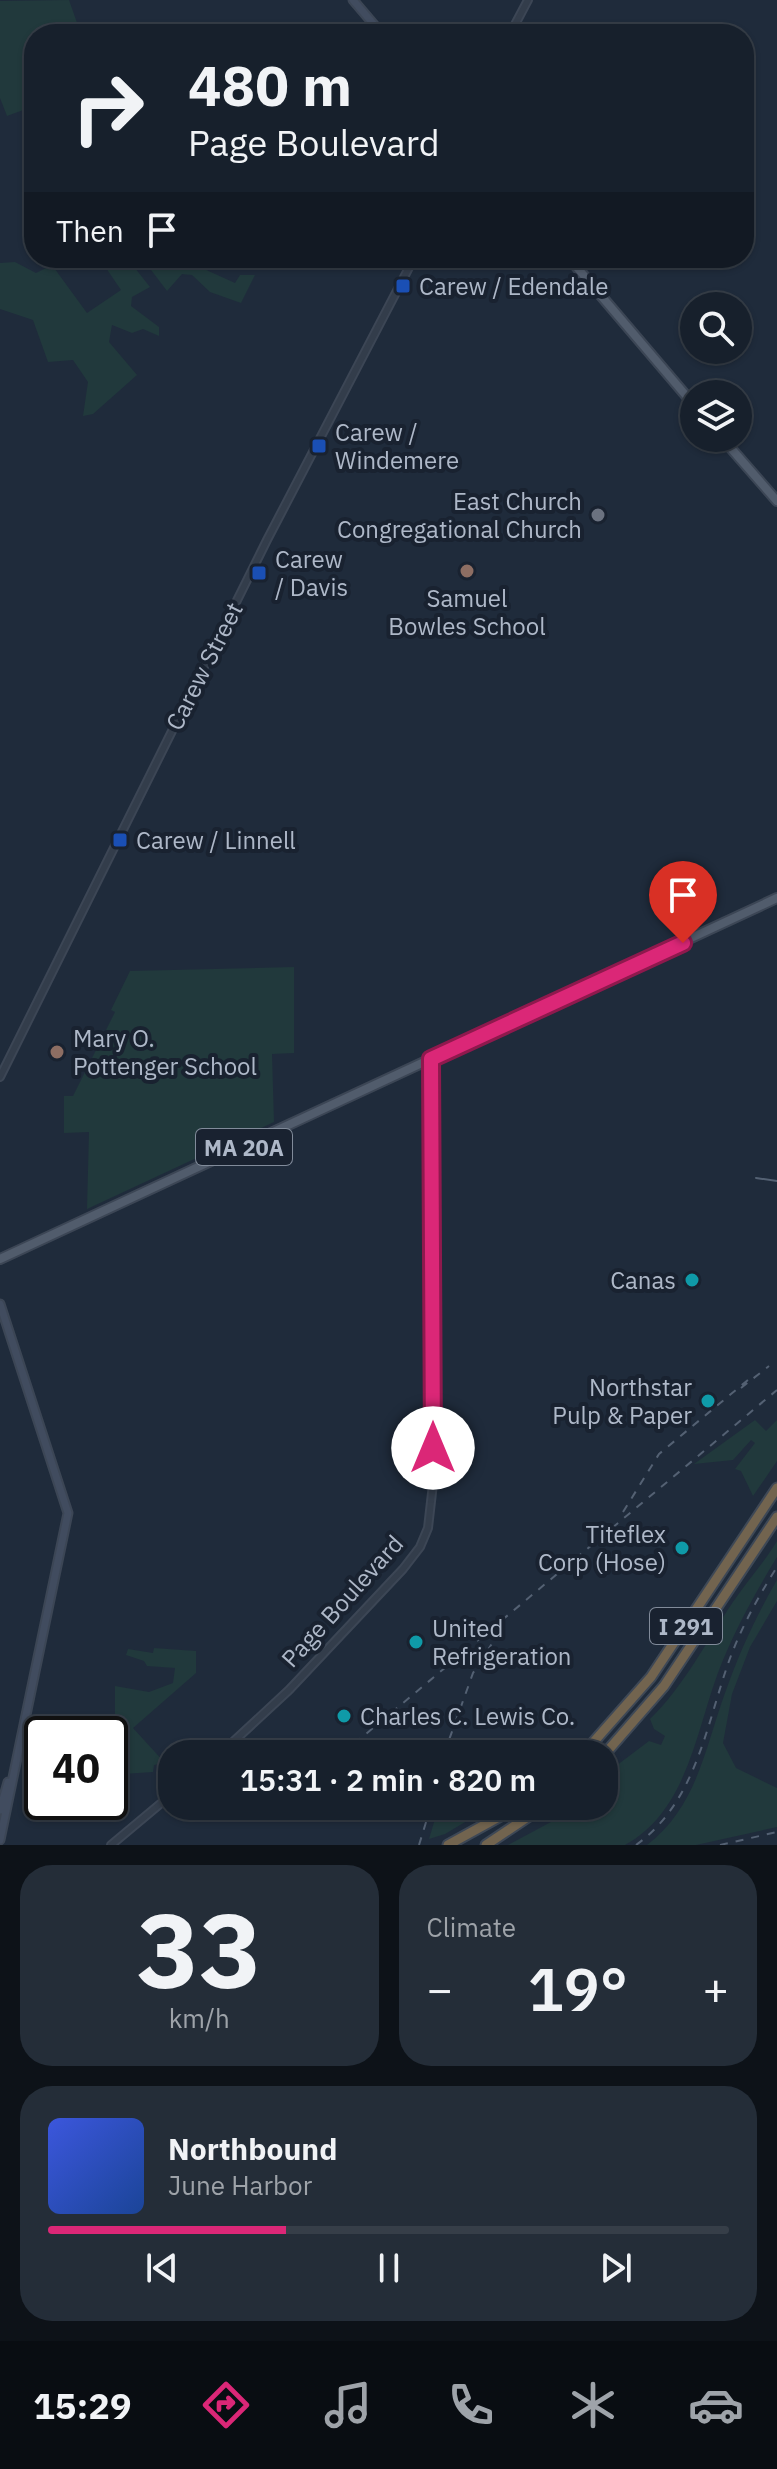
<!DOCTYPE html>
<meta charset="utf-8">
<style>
body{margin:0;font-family:"IBM Plex Sans",sans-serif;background:#242d38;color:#f1f3f6;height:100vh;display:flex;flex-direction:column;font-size:30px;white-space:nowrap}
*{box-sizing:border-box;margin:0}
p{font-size:26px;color:#9ea3a9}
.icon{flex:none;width:44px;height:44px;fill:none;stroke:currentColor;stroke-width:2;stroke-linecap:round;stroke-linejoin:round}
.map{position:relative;height:1845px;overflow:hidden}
.panel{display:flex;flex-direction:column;gap:20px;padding:20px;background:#0d1218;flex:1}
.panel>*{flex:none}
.guide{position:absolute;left:24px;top:24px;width:730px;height:244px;border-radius:32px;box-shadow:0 2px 6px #0004,0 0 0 2px #363e48;background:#17202c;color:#f1f3f6;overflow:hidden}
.controls{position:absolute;left:680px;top:292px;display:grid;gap:16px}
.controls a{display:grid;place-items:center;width:72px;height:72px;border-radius:50%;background:#17202c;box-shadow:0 2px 6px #0004,0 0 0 2px #363e48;font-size:40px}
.speed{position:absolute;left:24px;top:1716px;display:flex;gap:16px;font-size:40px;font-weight:700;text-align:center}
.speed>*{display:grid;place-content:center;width:104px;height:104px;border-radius:50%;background:#17202c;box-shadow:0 2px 6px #0004,0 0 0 2px #363e48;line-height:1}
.speed .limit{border:4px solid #111;border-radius:12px;background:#fff;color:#111}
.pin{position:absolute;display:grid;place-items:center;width:68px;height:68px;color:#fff;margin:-82px -34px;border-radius:50% 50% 50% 0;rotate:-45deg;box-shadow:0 0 8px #0007}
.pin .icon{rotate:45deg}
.me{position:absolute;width:88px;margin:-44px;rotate:0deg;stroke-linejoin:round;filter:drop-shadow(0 0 6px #0008)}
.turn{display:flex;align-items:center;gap:28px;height:168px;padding:0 32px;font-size:36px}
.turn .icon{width:104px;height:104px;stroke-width:2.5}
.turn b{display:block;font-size:56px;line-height:68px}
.then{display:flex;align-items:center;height:76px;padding:0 32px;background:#0003;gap:16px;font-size:30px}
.big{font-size:60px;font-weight:600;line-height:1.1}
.panel .widget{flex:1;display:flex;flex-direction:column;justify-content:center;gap:12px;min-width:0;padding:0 28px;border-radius:32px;background:#242d38}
.panel .dial{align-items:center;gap:0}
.dial b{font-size:104px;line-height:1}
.song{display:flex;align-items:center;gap:24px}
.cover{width:96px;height:96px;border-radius:12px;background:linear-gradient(135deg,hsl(230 70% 55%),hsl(220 70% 35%))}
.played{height:8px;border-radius:4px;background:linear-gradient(90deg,#db2777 35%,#363e48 35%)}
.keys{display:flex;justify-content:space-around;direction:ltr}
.heat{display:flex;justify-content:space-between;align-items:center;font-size:44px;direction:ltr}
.panel .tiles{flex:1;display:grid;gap:20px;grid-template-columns:1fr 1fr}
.widget:last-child{grid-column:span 2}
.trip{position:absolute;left:158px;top:1740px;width:460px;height:80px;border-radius:32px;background:#17202c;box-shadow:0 2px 6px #0004,0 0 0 2px #363e48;font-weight:600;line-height:80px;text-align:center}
.dock{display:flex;height:128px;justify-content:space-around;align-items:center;background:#090d12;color:#9ea3a9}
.dock .icon{width:56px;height:56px}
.dock .on{color:#db2777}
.dock b{font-size:36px;color:#f1f3f6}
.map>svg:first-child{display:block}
.green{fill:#21393c}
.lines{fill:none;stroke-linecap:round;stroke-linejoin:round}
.tertiary-casing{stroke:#3c4655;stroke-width:10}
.secondary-casing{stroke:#3c4655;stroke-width:11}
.primary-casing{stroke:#3c4655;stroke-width:12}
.motorway-casing{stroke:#3e4856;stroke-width:13}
.tertiary{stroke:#333d4b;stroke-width:6}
.secondary{stroke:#414c5f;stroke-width:7}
.primary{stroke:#515c6c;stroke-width:8}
.motorway{stroke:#72644f;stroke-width:9}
.tram{stroke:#546173;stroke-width:2}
.rail{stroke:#546173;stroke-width:2;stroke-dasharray:8 8;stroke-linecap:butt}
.route-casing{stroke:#8e194d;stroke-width:20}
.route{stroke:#db2777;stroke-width:14}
.transit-dot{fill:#1a4fb4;stroke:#192230;stroke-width:3}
.worship-dot{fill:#6b7280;stroke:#192230;stroke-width:3}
.education-dot{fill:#8d6e63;stroke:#192230;stroke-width:3}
.culture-dot{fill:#0f9aa8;stroke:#192230;stroke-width:3}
.labels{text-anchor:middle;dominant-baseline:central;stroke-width:8;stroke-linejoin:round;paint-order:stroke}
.shield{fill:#192230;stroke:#818b9a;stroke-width:2}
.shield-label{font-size:22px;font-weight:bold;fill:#aeb8c8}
.poi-label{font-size:24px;fill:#aeb8c8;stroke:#192230;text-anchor:start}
.street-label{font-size:24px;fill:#aeb8c8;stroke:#192230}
</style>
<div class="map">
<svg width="777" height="1845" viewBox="0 0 777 1845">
<rect width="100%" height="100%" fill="#1f2b3b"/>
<!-- green -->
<path class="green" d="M69 0 81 34H34V106L7 116 0 98V1Z
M113 258H127L150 287 132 297 131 306 159 327V336L143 329 132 333 112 325 109 342 137 375 93 414 83 416 88 382 73 360 48 362 33 320 0 309V263L15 262 36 273 52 265 87 313 121 290 104 265Z
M142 258H210L204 269 235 283 240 275H255L241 303 210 292 192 275 182 274 167 291Z
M294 967V1053L272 1054 274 1122 87 1209 89 1132 64 1133V1096H73L115 1012 111 1010 130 971Z
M755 1420 766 1431 777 1420V1461L753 1496 741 1471 735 1469 755 1443 751 1440 733 1460 694 1464Z
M777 1541V1557C757 1590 738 1624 723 1660 697 1721 691 1809 625 1845H508L564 1815 570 1806H604V1775L649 1741 661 1745 665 1736 654 1729 650 1719C684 1686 706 1642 733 1602 747 1581 764 1563 777 1541Z
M777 1580V1601L750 1647 732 1694 723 1743 736 1768 777 1788V1827L696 1845H647C697 1807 705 1748 725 1693 739 1653 756 1616 777 1580Z
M154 1648 196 1651V1673L133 1728 165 1763 154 1765 153 1772 123 1774 117 1804 108 1803 115 1776V1686L149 1692 173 1683 175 1668 147 1666 144 1661 126 1655 128 1649 153 1653Z
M454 1806H492L445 1834 429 1839 435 1819Z"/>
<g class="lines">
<!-- tertiary casing -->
<g class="tertiary-casing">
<path id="tertiary" d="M510 34 528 0
M0 1077 267 540 414 258
M220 1754 289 1690 403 1569 420 1547 428 1528 433 1484 431 1059
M111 1845 172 1794"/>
</g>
<!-- secondary casing -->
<g class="secondary-casing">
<path id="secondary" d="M353 0 382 34
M0 1304 68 1513 0 1840
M0 1810 8 1782"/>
</g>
<!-- primary casing -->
<g class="primary-casing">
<path id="primary" d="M569 258 694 405
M722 438 777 501
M0 1259 777 898"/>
</g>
<!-- motorway casing -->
<g class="motorway-casing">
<path id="motorway" d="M583 1754 651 1677 777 1488
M604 1755 664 1686 777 1517
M448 1845 519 1806
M486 1845 544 1806"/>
</g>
<!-- tertiary -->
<use href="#tertiary" class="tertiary"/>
<!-- secondary -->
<use href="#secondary" class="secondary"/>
<!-- primary -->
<use href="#primary" class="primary"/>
<!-- motorway -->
<use href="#motorway" class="motorway"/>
<!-- tram -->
<path class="tram" d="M756 1178 777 1181"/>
<!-- rail -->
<path class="rail" d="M741 1388 769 1366
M623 1512 659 1454 749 1379
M342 1754 777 1390
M444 1754 473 1673 502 1628
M419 1845 431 1806
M636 1845C696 1802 706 1726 729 1661 741 1628 758 1597 777 1567
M720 1845 777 1832"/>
</g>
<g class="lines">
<!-- route casing -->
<g class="route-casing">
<path id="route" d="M433 1448 431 1059 683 943"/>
</g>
<!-- route -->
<use href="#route" class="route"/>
</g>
<!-- markers -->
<g class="transit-dot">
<rect x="395" y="278" width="16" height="16" rx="4"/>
<rect x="311" y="438" width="16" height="16" rx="4"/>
<rect x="251" y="565" width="16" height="16" rx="4"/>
<rect x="112" y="832" width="16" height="16" rx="4"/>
</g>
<circle class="worship-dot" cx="598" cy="515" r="8"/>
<g class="education-dot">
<circle cx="467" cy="571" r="8"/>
<circle cx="57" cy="1052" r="8"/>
</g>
<g class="culture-dot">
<circle cx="692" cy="1280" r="8"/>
<circle cx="708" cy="1401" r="8"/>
<circle cx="682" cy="1548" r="8"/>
<circle cx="416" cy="1642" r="8"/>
<circle cx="344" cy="1716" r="8"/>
</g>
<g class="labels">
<!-- shield labels -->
<g class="shield">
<rect x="196" y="1129" width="96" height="36" rx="6"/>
<rect x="650" y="1608" width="72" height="36" rx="6"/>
</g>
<g class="shield-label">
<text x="244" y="1147">MA 20A</text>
<text x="686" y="1626">I 291</text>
</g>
<!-- poi labels -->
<g class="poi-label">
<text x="419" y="286">Carew / Edendale</text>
<text x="335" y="432">Carew /<tspan x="335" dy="28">Windemere</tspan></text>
<text x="582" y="501" text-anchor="end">East Church<tspan x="582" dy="28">Congregational Church</tspan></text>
<text x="275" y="559">Carew<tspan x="275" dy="28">/ Davis</tspan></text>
<text x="467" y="598" text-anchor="middle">Samuel<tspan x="467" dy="28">Bowles School</tspan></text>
<text x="136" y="840">Carew / Linnell</text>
<text x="73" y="1038">Mary O.<tspan x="73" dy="28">Pottenger School</tspan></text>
<text x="676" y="1280" text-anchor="end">Canas</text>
<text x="692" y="1387" text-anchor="end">Northstar<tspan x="692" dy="28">Pulp &amp; Paper</tspan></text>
<text x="666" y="1534" text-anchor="end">Titeflex<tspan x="666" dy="28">Corp (Hose)</tspan></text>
<text x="432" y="1628">United<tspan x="432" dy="28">Refrigeration</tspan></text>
<text x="360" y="1716">Charles C. Lewis Co.</text>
</g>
<!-- street labels -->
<g class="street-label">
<text transform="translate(204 666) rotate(-63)">Carew Street</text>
<text transform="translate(342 1601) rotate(-48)">Page Boulevard</text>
</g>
</g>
</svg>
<div class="controls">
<a><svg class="icon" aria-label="search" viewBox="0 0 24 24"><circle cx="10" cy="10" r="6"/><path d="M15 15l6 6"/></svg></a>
<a><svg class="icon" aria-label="layers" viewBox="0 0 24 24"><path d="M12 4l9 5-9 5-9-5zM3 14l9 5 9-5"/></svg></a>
</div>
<div class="speed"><div class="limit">40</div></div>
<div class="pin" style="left:683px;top:943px;background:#d93025"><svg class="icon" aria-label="arrive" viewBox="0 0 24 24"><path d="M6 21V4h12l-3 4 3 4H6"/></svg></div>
<svg class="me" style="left:433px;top:1448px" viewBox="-20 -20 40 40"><circle r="19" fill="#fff"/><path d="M0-13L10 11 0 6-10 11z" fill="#db2777"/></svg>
<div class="trip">15:31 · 2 min · 820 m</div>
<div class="guide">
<div class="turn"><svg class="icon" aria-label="right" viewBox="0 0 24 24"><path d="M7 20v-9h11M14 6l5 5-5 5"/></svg><div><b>480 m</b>Page Boulevard</div></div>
<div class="then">Then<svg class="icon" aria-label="arrive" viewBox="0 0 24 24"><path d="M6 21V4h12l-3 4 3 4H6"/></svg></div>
</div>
</div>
<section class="panel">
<div class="tiles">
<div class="widget dial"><b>33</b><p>km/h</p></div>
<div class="widget"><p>Climate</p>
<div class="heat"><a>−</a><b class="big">19°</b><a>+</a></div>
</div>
<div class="widget">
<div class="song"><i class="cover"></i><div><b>Northbound</b><p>June Harbor</p></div></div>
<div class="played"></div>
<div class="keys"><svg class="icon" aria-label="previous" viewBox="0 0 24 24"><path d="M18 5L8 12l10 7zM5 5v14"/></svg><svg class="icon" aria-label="pause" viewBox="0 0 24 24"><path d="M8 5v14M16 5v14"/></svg><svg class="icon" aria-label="next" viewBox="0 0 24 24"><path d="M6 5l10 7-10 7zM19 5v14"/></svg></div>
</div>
</div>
</section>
<nav class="dock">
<b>15:29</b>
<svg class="icon on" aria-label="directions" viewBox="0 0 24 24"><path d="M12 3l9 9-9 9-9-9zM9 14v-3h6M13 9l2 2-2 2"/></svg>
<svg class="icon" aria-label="music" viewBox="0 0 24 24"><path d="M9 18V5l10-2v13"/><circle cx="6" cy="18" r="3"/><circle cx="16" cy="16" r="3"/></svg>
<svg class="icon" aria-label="phone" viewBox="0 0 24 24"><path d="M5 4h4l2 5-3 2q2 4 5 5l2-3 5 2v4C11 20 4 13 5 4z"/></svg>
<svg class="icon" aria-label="climate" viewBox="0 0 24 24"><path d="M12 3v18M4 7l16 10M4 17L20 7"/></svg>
<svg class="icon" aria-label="car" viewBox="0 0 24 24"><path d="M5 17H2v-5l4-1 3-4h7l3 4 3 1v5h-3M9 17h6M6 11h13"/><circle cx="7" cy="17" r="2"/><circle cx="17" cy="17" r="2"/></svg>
</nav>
